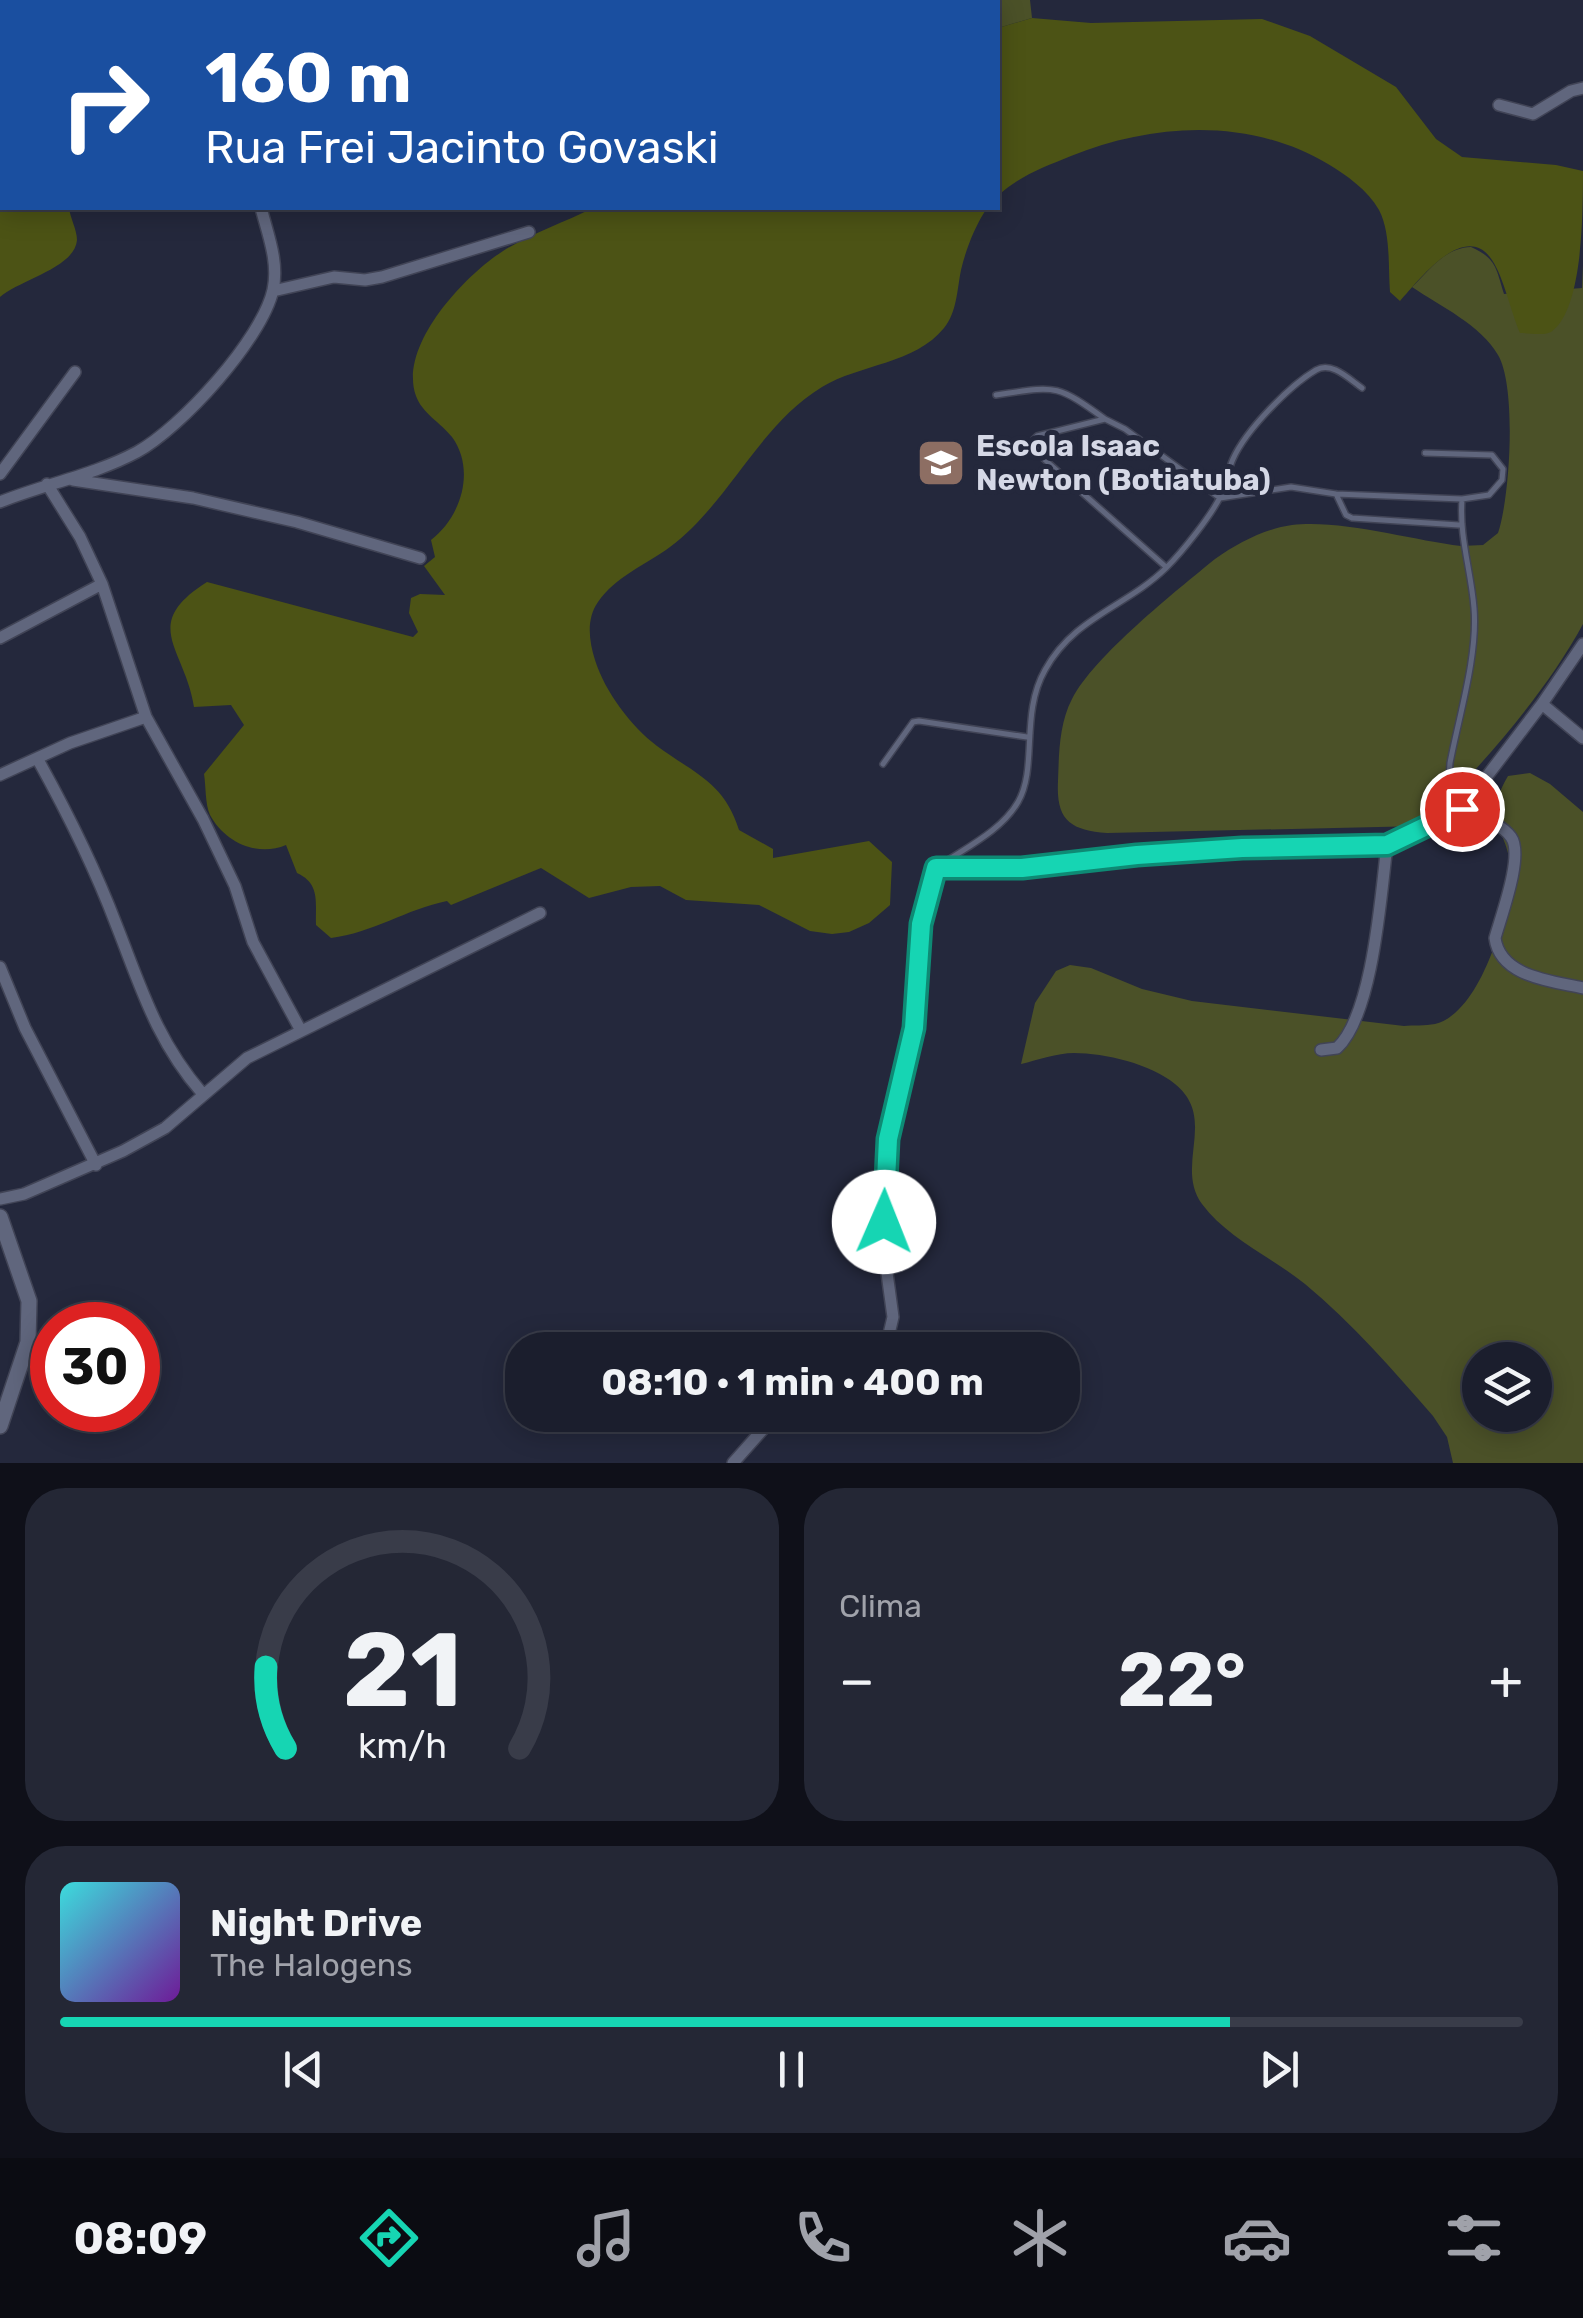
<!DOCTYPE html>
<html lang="pt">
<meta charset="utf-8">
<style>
body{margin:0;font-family:Rubik,sans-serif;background:#242735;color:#f1f3f6;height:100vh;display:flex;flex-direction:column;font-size:38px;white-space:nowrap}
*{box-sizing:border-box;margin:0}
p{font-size:32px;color:#a0a2aa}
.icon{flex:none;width:55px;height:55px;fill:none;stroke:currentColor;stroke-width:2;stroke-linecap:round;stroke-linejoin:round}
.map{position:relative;height:1463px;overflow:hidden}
.panel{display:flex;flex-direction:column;gap:25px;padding:25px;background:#0f1019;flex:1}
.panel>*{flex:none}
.top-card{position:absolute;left:0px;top:0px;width:1000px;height:210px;box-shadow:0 5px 25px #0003,0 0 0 2px #393c49;background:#1a4fa0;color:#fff;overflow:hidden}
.fabs{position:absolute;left:1462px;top:1342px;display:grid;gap:20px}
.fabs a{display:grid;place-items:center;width:90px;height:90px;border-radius:50%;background:#1b1e2d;box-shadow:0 5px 25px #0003,0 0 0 2px #393c49;font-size:50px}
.speed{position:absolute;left:30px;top:1302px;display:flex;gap:20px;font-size:50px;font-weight:700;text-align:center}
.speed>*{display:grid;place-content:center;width:130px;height:130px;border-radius:50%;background:#1b1e2d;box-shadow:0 5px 25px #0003,0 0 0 2px #393c49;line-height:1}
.speed .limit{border:15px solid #d22;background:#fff;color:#111}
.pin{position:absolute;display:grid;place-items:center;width:85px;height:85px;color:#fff;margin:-42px;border:5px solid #fff;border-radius:50%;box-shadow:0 2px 10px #0007}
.me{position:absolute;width:110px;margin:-55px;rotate:1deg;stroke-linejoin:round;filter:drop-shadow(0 0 8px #0008)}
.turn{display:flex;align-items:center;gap:35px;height:210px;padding:0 40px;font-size:45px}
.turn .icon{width:130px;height:130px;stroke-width:2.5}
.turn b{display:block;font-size:70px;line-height:85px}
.big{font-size:75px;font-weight:700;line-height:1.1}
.panel .tile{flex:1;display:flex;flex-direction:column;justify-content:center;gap:15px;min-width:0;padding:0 35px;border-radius:40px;background:#242735}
.panel .dial{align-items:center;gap:0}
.dial svg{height:260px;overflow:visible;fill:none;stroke:#393c49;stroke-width:7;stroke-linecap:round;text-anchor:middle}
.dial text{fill:#f1f3f6;stroke:none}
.song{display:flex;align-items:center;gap:30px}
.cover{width:120px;height:120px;border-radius:15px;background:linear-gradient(135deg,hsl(180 70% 55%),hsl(280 70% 35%))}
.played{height:10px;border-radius:5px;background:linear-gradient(90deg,#16d5b3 80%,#393c49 80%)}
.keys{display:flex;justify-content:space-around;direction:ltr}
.heat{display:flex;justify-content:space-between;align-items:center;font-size:55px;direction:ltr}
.panel .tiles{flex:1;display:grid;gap:25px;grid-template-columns:1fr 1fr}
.tile:last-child{grid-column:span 2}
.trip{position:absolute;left:505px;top:1332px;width:575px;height:100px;border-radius:40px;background:#1b1e2d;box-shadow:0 5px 25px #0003,0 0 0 2px #393c49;font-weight:700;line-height:100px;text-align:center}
.menu{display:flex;height:160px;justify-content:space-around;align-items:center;background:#0b0c12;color:#a0a2aa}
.menu .icon{width:70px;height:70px}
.menu .current{color:#16d5b3}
.menu b{font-size:45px;color:#f1f3f6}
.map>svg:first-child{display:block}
.green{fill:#4b5128;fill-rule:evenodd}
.forest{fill:#4c5315}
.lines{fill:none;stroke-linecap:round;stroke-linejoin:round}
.service-casing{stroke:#414456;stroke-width:8}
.minor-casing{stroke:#414456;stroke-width:14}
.secondary-casing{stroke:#414456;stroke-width:18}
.service{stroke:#60667d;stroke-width:5}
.minor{stroke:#60667d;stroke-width:11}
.secondary{stroke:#60667d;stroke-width:15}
.route-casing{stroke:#0e8a74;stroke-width:25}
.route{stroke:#16d5b3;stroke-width:18}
.labels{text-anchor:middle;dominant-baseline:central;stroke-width:10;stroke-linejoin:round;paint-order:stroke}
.poi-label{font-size:30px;font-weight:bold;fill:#d5d8e6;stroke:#24283c;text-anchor:start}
</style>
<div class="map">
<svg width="1583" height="1463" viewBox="0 0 1583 1463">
<rect width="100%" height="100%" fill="#24283c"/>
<!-- green -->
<path class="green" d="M866 0H1030L1032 18 998 28V2Z
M1471 247C1496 258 1496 268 1504 294L1582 288 1583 265V624C1544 696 1480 767 1422 826L1107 833C1070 830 1056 820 1058 781 1059 754 1059 724 1072 699 1094 656 1176 591 1215 559 1238 543 1264 529 1292 525 1340 519 1412 540 1461 546L1483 545 1498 533C1510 498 1517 387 1498 355 1481 325 1440 306 1412 287 1430 270 1444 248 1471 247Z
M1530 773 1550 784 1583 812V1463H1453L1447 1437 1433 1416C1394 1371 1352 1323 1305 1284 1273 1258 1227 1238 1202 1204 1174 1165 1218 1119 1175 1084 1151 1064 1105 1053 1074 1053 1057 1053 1038 1060 1021 1064L1035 1003 1056 971 1070 965 1091 968 1142 989 1192 1001 1404 1026C1413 1025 1425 1026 1435 1024 1481 1013 1509 913 1510 872 1511 830 1479 825 1508 776ZM1480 1360H1535V1415H1480Z"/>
<!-- forest -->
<path class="forest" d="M259 0H866L868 2H274Z
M1032 18 1091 23 1262 19 1310 36 1396 87 1436 139 1462 157 1556 165 1583 171C1583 214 1583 310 1551 332 1542 336 1529 333 1520 333 1511 312 1504 278 1492 260 1465 219 1418 281 1400 301L1390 292C1388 266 1391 233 1379 210 1368 190 1346 175 1328 164 1249 117 1153 123 1071 156 1044 167 1019 176 998 196V28Z
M0 30 2 208H69C70 217 77 230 77 240 75 268 19 280 0 297Z
M593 208H987C975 226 966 249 961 270 957 290 957 312 944 328 915 364 860 364 822 387 758 426 729 503 670 547 647 564 615 577 598 602 586 619 589 641 595 660 605 692 631 726 657 746 695 774 724 782 739 830L773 849V858L869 841 892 862 890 905 869 923 849 932 832 934 810 931 759 905 686 900 660 886 631 887 589 898 541 868 451 905 447 901C407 909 372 933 331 938L316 925C315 903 321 884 297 873L286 845C258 857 225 843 210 815 205 804 206 786 204 774L244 725 231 705 194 707C185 648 139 625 207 582L413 637 418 632 409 613 411 598 420 594 445 595 424 566 435 557 431 540C461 517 476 470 452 437 441 423 422 413 416 396 398 346 464 276 503 251 532 233 563 223 593 208Z"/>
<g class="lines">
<!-- service casing -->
<g class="service-casing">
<path id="service" d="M996 395C1056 386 1055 383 1105 419
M1425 453 1492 455 1503 469 1502 480 1489 495 1462 499C1459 537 1471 570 1474 608 1478 655 1459 716 1450 763L1449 778 1461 807
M1336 494 1346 515 1352 518 1459 525
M1166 567 1035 451 1033 440 1037 436 1105 419 1125 429 1220 498 1291 487 1336 494 1462 499
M883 764 913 722 919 721 1027 737
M942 864C967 847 1002 830 1018 802 1038 767 1020 714 1045 670 1074 617 1126 607 1166 568 1182 552 1212 515 1221 495 1226 483 1228 470 1233 459 1246 430 1289 386 1316 370 1332 361 1349 379 1362 388"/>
</g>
<!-- minor casing -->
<g class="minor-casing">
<path id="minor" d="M95 0 97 2
M1499 105 1533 114 1571 91 1583 88
M273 291 334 277 365 280 382 277 529 232
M0 474 75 372
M73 480 193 498 297 522 420 558
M47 484 80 537 102 584 146 717 203 819 235 886 253 942 300 1029
M0 502C45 484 94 475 137 452 181 428 262 339 273 290 279 262 268 235 261 208
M0 638 102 584
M1542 704 1583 738
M37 758C67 812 94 866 116 924 141 987 156 1040 202 1093
M0 775 70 743 146 717
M1462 809C1477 816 1501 823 1511 837 1524 855 1501 916 1495 938 1500 977 1552 981 1583 988
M0 967 25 1028 96 1165
M1321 1050 1337 1048C1373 1015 1381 894 1387 845
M0 1199 24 1194 123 1151 165 1128 247 1058 540 913
M878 1350 889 1334 893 1317 884 1251 883 1193 888 1139 914 1028 921 924 936 868 1022 869 1137 855 1242 848 1387 845 1462 809 1542 704 1583 644
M733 1463 765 1427 783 1415"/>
</g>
<!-- secondary casing -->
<g class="secondary-casing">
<path id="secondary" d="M0 1217 29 1301 28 1342 0 1426"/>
</g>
<!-- service -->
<use href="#service" class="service"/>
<!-- minor -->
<use href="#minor" class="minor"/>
<!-- secondary -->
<use href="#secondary" class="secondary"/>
</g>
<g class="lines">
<!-- route casing -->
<g class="route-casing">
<path id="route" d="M884 1222 888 1139 914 1028 921 924 936 868H1022L1137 855 1242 848 1387 845 1462 809"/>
</g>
<!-- route -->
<use href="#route" class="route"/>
</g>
<!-- icons -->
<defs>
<g id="school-square" transform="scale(2.5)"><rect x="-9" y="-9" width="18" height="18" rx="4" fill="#8d6e63" stroke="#24283c"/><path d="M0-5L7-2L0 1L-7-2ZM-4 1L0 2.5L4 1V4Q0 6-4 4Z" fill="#fff"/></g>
</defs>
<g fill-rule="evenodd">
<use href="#school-square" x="941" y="463"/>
</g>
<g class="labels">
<!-- poi labels -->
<g class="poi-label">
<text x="976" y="446">Escola Isaac<tspan x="976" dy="34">Newton (Botiatuba)</tspan></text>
</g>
</g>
</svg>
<div class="fabs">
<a><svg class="icon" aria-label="layers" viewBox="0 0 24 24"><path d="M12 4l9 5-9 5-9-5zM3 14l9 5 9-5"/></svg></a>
</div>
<div class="speed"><div class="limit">30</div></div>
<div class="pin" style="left:1462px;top:809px;background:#d93025"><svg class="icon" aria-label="arrive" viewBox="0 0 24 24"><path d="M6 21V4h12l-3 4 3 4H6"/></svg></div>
<svg class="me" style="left:884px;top:1222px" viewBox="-20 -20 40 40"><circle r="19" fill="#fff"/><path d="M0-13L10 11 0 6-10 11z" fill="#16d5b3"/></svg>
<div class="trip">08:10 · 1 min · 400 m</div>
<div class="top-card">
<div class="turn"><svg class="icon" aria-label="right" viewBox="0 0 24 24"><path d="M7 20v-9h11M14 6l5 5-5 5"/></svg><div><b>160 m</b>Rua Frei Jacinto Govaski</div></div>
</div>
</div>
<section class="panel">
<div class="tiles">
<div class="tile dial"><svg viewBox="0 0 100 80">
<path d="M14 69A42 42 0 1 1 86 69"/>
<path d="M14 69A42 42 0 0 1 8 44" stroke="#16d5b3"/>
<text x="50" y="56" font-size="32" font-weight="700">21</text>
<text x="50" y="72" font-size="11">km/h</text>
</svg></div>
<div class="tile"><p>Clima</p>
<div class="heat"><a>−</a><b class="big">22°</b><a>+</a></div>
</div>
<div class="tile">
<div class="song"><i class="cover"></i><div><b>Night Drive</b><p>The Halogens</p></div></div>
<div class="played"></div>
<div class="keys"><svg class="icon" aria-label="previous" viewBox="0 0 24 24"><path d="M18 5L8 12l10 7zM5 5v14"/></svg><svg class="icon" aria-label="pause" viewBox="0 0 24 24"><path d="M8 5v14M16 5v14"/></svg><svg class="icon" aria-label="next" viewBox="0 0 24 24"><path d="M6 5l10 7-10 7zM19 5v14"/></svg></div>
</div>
</div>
</section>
<nav class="menu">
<b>08:09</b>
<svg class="icon current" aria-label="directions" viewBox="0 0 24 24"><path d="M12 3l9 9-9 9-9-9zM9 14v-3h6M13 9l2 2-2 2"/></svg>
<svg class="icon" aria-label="music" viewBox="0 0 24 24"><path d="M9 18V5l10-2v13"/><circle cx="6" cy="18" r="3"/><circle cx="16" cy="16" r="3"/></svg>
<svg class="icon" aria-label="phone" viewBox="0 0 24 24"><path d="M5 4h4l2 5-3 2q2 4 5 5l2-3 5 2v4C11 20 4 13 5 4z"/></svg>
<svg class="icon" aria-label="climate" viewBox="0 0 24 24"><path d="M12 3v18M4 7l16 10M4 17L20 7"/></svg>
<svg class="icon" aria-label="car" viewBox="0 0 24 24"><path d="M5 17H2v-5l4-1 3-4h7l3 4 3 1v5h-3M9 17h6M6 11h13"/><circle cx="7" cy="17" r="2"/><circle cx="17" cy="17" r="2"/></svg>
<svg class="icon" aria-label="filters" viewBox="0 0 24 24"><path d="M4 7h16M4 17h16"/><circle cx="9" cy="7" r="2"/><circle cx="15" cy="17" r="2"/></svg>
</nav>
